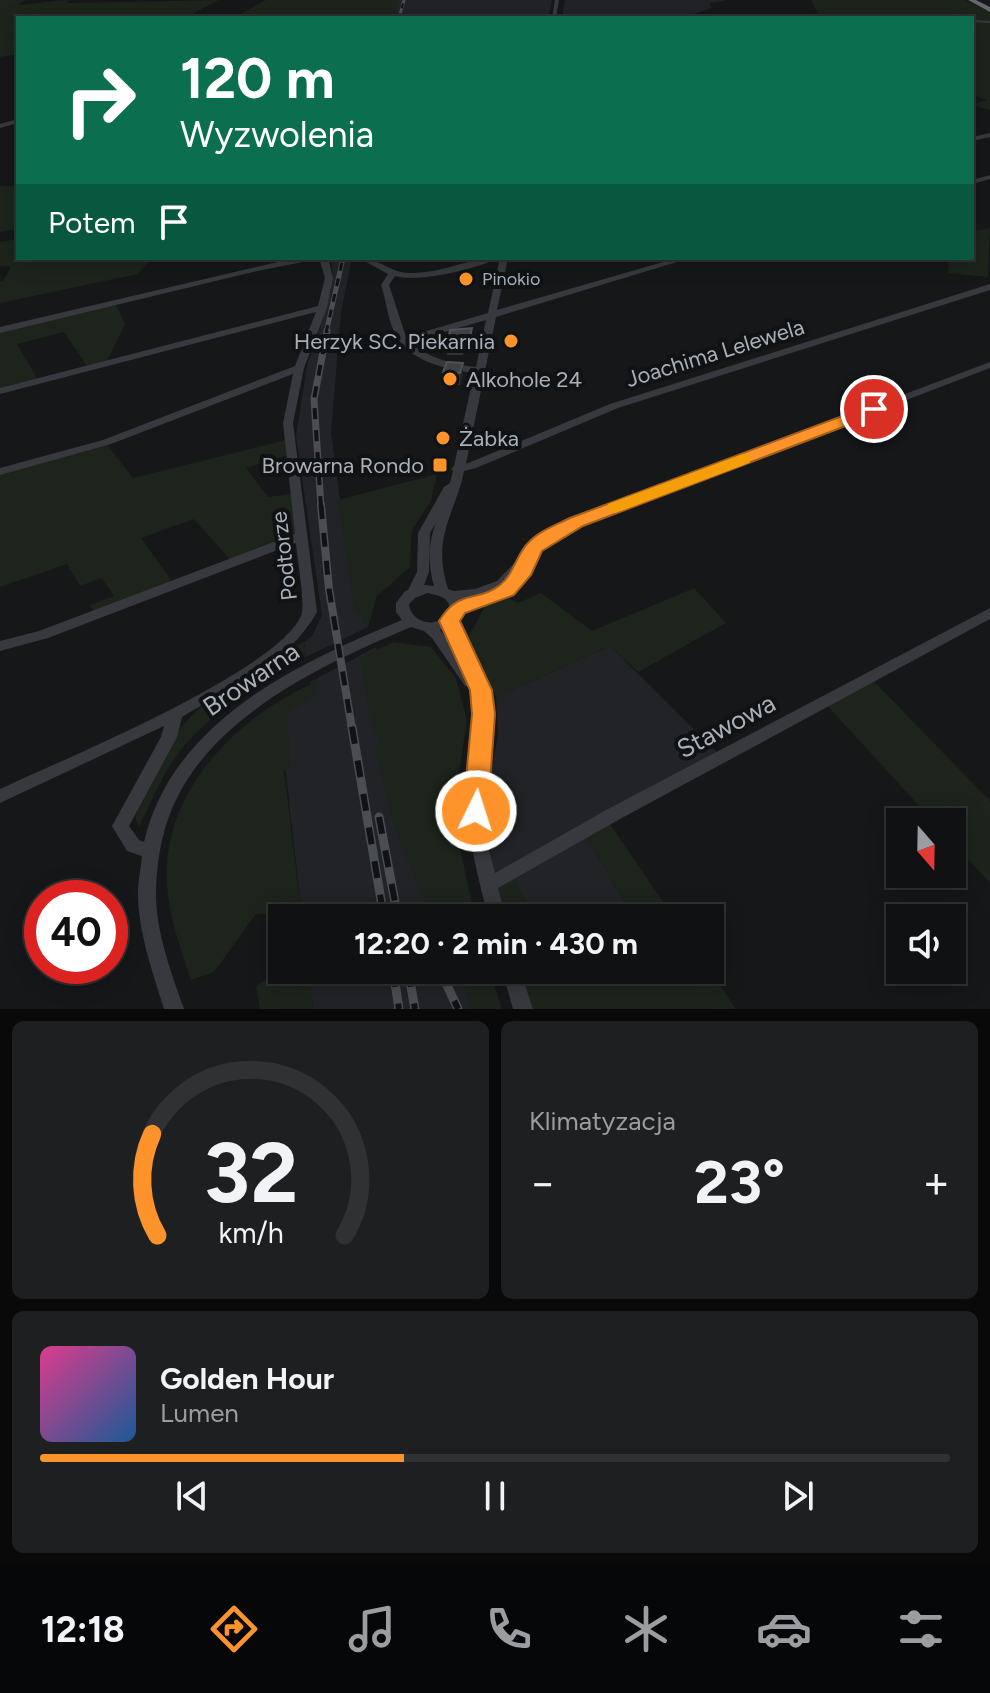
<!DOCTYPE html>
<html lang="pl">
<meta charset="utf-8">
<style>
body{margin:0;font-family:Figtree,sans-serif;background:#1e1f21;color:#f1f3f6;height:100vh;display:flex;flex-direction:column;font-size:30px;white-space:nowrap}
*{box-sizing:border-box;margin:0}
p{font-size:26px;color:#9c9da0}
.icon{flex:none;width:44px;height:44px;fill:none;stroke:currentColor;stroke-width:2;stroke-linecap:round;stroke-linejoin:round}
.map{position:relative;height:1009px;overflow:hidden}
.panel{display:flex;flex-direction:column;gap:12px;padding:12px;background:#09090a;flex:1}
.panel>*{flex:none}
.hud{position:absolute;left:16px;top:16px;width:958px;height:244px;border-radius:0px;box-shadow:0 4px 20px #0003,0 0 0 2px #303133;background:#0b6e4f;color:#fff;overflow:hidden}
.needle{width:52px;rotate:160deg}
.controls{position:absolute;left:886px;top:808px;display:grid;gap:16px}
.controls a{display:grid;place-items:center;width:80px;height:80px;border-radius:0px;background:#101113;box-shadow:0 4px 20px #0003,0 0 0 2px #303133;font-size:40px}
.speed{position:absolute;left:24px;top:880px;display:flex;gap:16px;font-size:40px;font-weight:700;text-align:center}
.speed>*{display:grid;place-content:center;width:104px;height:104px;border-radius:50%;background:#101113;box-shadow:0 4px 20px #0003,0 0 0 2px #303133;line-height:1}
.speed .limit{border:12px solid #d22;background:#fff;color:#111}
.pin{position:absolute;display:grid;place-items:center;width:68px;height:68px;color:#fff;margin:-34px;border:4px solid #fff;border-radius:50%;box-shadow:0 2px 8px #0007}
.me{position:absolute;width:88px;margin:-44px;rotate:4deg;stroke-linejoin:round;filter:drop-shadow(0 0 6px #0008)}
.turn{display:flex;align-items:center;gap:28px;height:168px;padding:0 32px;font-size:36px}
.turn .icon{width:104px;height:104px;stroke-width:2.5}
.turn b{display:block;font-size:56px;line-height:68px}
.then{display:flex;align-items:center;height:76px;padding:0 32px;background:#0003;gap:16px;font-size:30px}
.big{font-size:60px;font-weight:700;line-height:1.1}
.panel .tile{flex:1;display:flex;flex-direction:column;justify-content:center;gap:12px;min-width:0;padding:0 28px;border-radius:12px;background:#1e1f21}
.panel .dial{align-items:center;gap:0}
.dial svg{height:208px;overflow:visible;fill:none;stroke:#303133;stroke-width:7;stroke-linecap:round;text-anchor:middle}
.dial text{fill:#f1f3f6;stroke:none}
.song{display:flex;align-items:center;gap:24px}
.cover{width:96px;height:96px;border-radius:12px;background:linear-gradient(135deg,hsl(330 70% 55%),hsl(210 70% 35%))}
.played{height:8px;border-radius:4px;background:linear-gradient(90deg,#fd932a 40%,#303133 40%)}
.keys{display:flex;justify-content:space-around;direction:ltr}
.heat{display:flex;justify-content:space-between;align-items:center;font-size:44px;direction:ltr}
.panel .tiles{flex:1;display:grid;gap:12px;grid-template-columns:1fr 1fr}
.tile:last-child{grid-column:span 2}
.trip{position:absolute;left:268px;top:904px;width:456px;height:80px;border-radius:0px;background:#101113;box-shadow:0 4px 20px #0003,0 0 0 2px #303133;font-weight:700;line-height:80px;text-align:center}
.menu{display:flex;height:128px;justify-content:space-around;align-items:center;background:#060708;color:#9c9da0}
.menu .icon{width:56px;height:56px}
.menu .current{color:#fd932a}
.menu b{font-size:36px;color:#f1f3f6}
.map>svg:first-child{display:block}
.built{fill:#222326}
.green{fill:#1c241c}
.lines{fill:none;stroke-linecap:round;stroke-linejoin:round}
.minor{fill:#37393e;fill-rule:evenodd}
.highway{fill:#63686f;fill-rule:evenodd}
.rail-far4-casing{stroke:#4a4e53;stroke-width:3}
.rail-far3-casing{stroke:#4a4e53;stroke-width:5}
.rail-far2-casing{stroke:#4a4e53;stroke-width:7}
.rail-far1-casing{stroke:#4a4e53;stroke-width:8}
.rail-casing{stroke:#4a4e53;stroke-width:9}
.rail-far4{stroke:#111214;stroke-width:2;stroke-dasharray:5;stroke-linecap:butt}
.rail-far3{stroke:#111214;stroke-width:3;stroke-dasharray:8;stroke-linecap:butt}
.rail-far2{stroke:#111214;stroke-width:4;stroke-dasharray:11;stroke-linecap:butt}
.rail-far1{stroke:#111214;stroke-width:5;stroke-dasharray:14;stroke-linecap:butt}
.rail{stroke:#111214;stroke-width:6;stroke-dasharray:17;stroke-linecap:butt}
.wall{fill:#323337}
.shaded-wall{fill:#212225}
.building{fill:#3f4145;stroke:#4f5257;stroke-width:2}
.route{fill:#fd932a;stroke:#a4601b;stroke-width:2}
.slow{fill:#f59e0b}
.poi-dot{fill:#fd932a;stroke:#111214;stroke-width:3}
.labels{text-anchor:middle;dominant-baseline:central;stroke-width:8;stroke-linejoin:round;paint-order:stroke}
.far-poi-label{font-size:18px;fill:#a8b0b9;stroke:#111214;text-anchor:start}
.poi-label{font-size:22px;fill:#a8b0b9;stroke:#111214;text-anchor:end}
.street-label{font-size:22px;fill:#a8b0b9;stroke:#111214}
.near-street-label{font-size:26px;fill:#a8b0b9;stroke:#111214}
</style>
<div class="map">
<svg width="990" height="1009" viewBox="0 0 990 1009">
<rect width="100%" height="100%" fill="#161719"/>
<!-- built -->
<path class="built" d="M397 0H552L548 18H393Z
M565 0H724V1L709 3 712 8 681 18H562Z
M330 258H352L341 312 331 432 354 605 368 627 306 657 304 642 312 636 322 615 296 436 307 366 327 307 333 275Z
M610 646 721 756 487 882 490 850 488 791 498 735 496 697Z
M376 647 380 666 455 918H302L279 711 311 694 310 682Z
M586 837 634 918H534L512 877Z
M308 970H475L490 1009H313Z"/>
<!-- green -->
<path class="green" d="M0 0H25L18 5C36 4 53 0 70 0L67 3 219 0 184 18H18V54L0 57Z
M266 0H397L393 18H233Z
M811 0H965L990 12V110L972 105 987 100 972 94V18H799L819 17Z
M0 186H18V229L0 232Z
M990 228 988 277 948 273 949 258H972V231Z
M18 239V258H152L138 274 0 303V281H3L11 267 0 266V242Z
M115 303 125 324 105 365 89 369 64 332 17 344 38 380 0 391V330Z
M290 439 292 454 246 468 268 497 297 493 302 536 232 562 194 519 141 538 174 584 95 614 90 605 114 596 102 578 80 586 67 564 0 587V472L35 458 105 442 133 478Z
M437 474 431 501 412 530 410 567 377 596 368 627 354 606 338 500Z
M525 581 510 599 518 603 541 593 592 631 694 588 726 623 638 672 610 646 496 697 468 638 486 604 505 596Z
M304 642 306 657C261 684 210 711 177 755 161 777 151 803 139 827L135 816C149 788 160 757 178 732 204 695 264 662 304 642Z
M393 642 431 647 456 678 467 720 455 799 459 843 475 918H431L393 824 375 748 381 745 370 720 360 658Z
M869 676 990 801V883L952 842V822H934L823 701Z
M318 681 314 696 287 713 290 766 284 771 302 918H293L292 914H256L214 972 191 980C181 949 169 918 167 885 161 791 237 716 318 681Z
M610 824 674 918H634L586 837Z
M512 877 534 918H497L487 882Z
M282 969 308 970 313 1009H260L256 986Z
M454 970H489L502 1009H473Z
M511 970H710L736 1009H523Z"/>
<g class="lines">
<!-- minor -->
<path class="minor" d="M555 0H559L556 18H552Z
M687 17H902L904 18H685Z
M972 20 990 21V23L972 22Z
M18 119V123L0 128V124Z
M990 133V137L972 141V137Z
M990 175V179L972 184V180Z
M295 258H335L329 261 333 278 327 308 304 368 293 423 317 612C288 664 230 688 182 717L177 737 129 826 139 840 144 842C172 721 298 663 402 620L396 612V603L405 591 408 590 417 572 418 533 444 487 450 483 453 471 451 469 454 466 474 373C444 369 404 360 393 329 387 315 386 299 381 285L388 274 359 258C379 258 392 274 412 273 442 273 469 258 498 258 477 269 418 283 395 276L389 285 406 337 488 313 500 258H508L497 310 677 258H690L496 317 466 464 610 404 990 284V290L618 408 476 468 464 471C460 493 450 511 445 532 440 550 442 571 448 589L454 591 475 589 497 581 541 535 573 519 990 362V368L581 525 549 541 515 578 522 582 505 598 464 611 456 621 488 690 492 728 483 792 484 831 495 873 608 809 990 608V619L620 819 498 888 506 918H488C479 878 467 839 467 797 467 760 483 724 472 687L465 686 432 638 424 631 411 627C328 662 221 711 178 796 163 824 157 858 156 890 155 930 171 972 184 1009H164C153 972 138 933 138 893 138 881 141 868 142 856L127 851 112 826 161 737 164 726 0 803V789C62 760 276 672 301 616 306 605 297 558 296 543L48 638 0 651V641L39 631 295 534 283 423 293 374 111 444 0 475V468L103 440 295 366 316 312 0 394V388L318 306 325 278 320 261H308L257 271 0 333V327ZM486 320 476 367C452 364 428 358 410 342ZM436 523C428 542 428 566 434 586L424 585 429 572 430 533ZM427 593C439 596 449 596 450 610 449 611 441 619 440 620 427 627 410 618 409 604L415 598ZM445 628 456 651 440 630Z
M502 970H520L533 1009H513Z"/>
<!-- highway -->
<path class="highway" d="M968 0H976L990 7V12Z"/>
<!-- rail-far4 casing -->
<g class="rail-far4-casing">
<path id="rail-far4" d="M399 18 404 0"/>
</g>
<!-- rail-far3 casing -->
<g class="rail-far3-casing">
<path id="rail-far3" d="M326 333 343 258"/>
</g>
<!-- rail-far2 casing -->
<g class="rail-far2-casing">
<path id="rail-far2" d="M321 507 314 399 327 331"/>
</g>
<!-- rail-far1 casing -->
<g class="rail-far1-casing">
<path id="rail-far1" d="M321 505 329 589 352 729"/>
</g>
<!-- rail casing -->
<g class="rail-casing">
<path id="rail" d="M352 727 384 918
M379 817 398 918
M414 915 416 918
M393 970 399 1009
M408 970 415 1009
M440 970 458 1009"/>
</g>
<!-- rail-far4 -->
<use href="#rail-far4" class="rail-far4"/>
<!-- rail-far3 -->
<use href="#rail-far3" class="rail-far3"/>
<!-- rail-far2 -->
<use href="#rail-far2" class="rail-far2"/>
<!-- rail-far1 -->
<use href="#rail-far1" class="rail-far1"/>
<!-- rail -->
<use href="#rail" class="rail"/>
</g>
<!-- wall -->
<path class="wall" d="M472 328V339L470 349 464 351 463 355H447V344Z
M447 362 463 374 460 385 444 384 443 372Z"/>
<!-- shaded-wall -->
<path class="shaded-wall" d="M472 328V339L470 349 464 351 463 355 464 339Z
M463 363V374L460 385V373Z"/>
<!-- building -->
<path class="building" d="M472 328 470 337 464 339 463 344H447L450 330Z
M447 362 463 363 460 373 443 372Z"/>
<!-- route -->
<path class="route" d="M874 404 882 409 880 413 583 526 542 551 531 575 514 595 465 613 460 621 492 690 495 714 488 811 484 818 476 821 467 818 463 811 472 714 470 690 439 621C459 588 477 603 500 585 514 574 516 555 528 543 539 531 556 525 570 518Z"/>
<!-- slow -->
<path class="slow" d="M743 454 749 455 752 459 749 463 621 511 615 513 606 508 608 504Z"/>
<!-- markers -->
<g class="poi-dot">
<circle cx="466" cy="279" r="8"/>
<circle cx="511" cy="341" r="8"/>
<circle cx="450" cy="379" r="8"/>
<circle cx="443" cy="438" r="8"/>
<rect x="432" y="457" width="16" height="16" rx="4"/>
</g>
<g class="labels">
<!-- far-poi labels -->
<g class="far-poi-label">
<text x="482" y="279">Pinokio</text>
</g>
<!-- poi labels -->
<g class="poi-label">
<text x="495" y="341">Herzyk SC. Piekarnia</text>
<text x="466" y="379" text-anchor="start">Alkohole 24</text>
<text x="459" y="438" text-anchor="start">Żabka</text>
<text x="424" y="465">Browarna Rondo</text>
</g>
<!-- street labels -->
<g class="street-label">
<text transform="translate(715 353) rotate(-17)">Joachima Lelewela</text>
<text transform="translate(284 556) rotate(-97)">Podtorze</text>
</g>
<!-- near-street labels -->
<g class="near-street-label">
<text transform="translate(251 679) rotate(-34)">Browarna</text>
<text transform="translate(726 726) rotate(-28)">Stawowa</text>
</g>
</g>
</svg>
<div class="controls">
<a><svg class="needle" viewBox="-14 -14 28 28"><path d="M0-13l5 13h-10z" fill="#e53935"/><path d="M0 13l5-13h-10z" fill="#9c9da0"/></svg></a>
<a><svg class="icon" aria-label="sound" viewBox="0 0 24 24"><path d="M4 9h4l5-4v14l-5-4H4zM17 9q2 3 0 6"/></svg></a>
</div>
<div class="speed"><div class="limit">40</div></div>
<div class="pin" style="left:874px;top:409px;background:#d93025"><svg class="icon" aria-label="arrive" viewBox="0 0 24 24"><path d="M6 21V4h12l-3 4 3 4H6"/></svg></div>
<svg class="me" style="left:476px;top:811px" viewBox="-20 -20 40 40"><circle r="17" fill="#fd932a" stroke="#fff" stroke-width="3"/><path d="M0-11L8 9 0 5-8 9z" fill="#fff"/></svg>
<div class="trip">12:20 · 2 min · 430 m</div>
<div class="hud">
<div class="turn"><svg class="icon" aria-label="right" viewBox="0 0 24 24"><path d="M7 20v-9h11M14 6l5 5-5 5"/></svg><div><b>120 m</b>Wyzwolenia</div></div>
<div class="then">Potem<svg class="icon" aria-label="arrive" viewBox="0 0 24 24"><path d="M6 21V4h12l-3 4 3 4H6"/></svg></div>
</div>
</div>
<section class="panel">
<div class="tiles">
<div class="tile dial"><svg viewBox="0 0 100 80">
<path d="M14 69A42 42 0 1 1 86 69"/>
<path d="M14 69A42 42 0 0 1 12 30" stroke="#fd932a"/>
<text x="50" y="56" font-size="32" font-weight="700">32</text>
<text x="50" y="72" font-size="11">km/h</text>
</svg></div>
<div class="tile"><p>Klimatyzacja</p>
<div class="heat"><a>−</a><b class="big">23°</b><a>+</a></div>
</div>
<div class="tile">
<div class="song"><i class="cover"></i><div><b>Golden Hour</b><p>Lumen</p></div></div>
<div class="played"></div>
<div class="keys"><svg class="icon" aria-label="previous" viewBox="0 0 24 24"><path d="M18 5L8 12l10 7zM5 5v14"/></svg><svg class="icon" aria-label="pause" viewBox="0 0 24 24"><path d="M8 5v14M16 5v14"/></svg><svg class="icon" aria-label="next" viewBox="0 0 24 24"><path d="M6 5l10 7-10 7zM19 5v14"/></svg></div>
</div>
</div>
</section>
<nav class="menu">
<b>12:18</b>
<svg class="icon current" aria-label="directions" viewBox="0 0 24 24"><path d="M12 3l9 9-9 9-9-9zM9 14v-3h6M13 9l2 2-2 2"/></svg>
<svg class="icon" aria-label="music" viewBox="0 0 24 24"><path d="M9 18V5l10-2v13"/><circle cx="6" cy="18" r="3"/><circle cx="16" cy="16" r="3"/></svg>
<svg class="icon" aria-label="phone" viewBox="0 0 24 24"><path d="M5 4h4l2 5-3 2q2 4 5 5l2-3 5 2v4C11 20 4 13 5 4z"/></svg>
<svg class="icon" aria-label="climate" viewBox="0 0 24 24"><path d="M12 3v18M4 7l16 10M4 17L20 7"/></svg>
<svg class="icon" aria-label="car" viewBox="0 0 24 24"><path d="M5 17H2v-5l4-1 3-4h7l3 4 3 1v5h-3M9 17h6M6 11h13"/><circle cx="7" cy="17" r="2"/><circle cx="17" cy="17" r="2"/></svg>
<svg class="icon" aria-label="filters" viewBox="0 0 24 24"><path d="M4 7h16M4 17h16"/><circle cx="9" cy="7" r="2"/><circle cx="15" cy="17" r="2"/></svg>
</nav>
